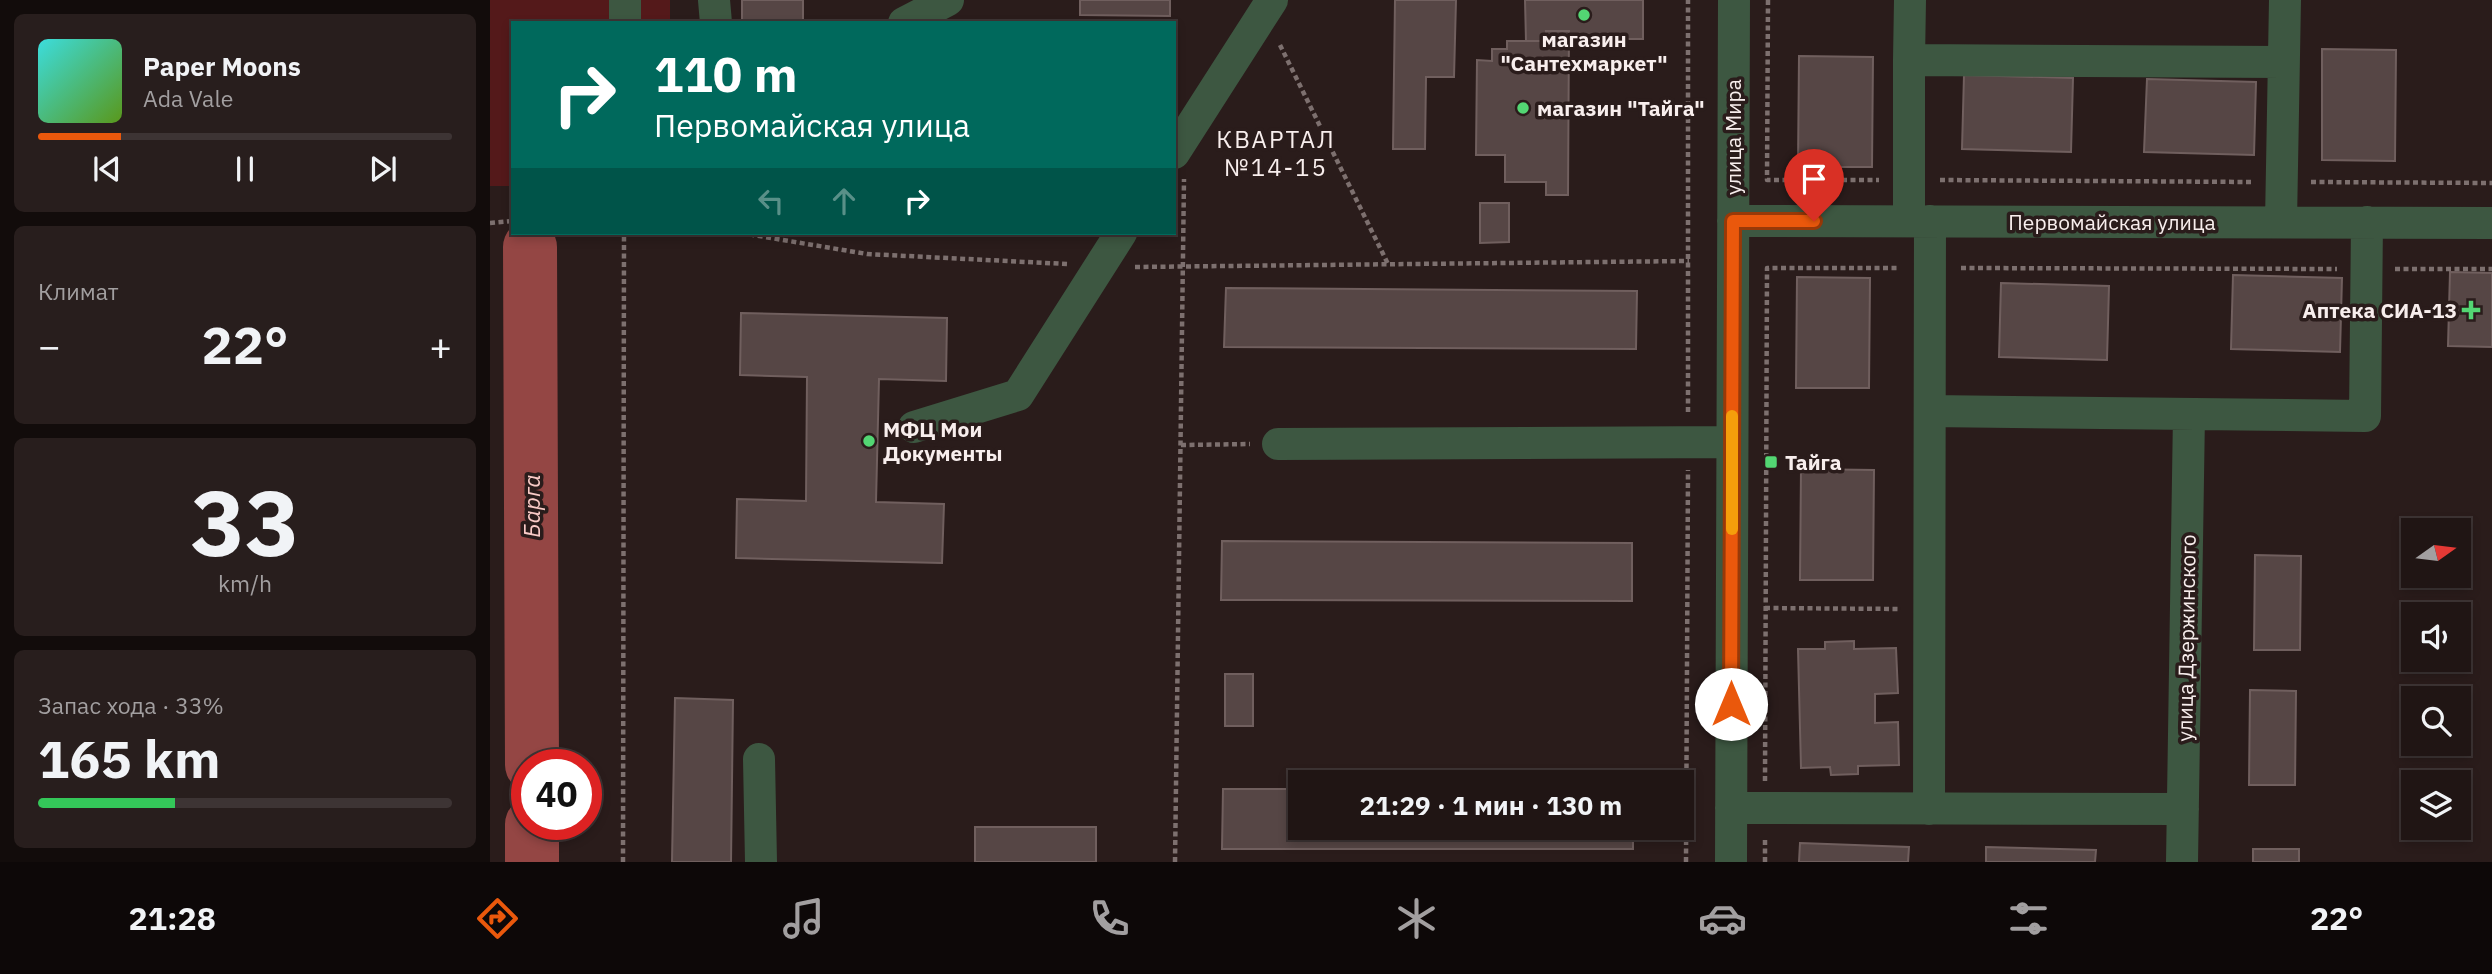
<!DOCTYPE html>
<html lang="ru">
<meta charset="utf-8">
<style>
body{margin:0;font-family:"IBM Plex Sans",sans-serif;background:#281e1d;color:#f1f3f6;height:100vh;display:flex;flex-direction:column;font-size:26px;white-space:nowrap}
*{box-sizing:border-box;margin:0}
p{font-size:23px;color:#a29fa0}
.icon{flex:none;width:38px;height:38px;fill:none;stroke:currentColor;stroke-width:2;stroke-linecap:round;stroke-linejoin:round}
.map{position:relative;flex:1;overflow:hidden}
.details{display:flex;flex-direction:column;gap:14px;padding:14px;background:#120c0b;width:490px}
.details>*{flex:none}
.banner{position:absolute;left:21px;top:21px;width:665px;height:214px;border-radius:0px;box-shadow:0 4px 10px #0003,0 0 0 2px #3d3434;background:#00695c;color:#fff;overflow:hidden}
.needle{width:46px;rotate:76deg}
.buttons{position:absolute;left:1911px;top:518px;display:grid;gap:14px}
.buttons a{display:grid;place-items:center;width:70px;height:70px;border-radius:0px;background:#201514;box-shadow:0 4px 10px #0003,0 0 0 2px #3d3434;font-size:35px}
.speed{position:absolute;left:21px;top:749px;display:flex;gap:14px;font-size:35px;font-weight:700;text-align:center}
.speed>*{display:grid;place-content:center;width:91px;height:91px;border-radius:50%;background:#201514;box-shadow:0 4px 10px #0003,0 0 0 2px #3d3434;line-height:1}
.speed .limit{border:10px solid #d22;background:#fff;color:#111}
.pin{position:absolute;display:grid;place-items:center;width:60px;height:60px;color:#fff;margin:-72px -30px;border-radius:50% 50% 50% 0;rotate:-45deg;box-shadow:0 0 7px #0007}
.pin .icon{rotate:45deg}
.me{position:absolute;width:77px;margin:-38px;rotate:0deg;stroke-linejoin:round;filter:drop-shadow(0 0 5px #0008)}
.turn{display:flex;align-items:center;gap:24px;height:147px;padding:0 28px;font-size:32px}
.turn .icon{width:91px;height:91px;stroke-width:2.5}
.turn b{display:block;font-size:49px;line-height:60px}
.lanes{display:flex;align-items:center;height:66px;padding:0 28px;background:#0003;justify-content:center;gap:35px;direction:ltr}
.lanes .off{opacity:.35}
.big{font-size:52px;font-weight:700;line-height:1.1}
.details .tile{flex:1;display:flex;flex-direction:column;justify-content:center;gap:10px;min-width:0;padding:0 24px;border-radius:10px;background:#281e1d}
.details .dial{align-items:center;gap:0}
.dial b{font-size:91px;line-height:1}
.song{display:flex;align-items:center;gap:21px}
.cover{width:84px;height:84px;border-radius:10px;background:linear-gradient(135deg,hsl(180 70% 55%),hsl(90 70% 35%))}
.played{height:7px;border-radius:4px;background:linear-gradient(90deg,#ea580c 20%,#3d3434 20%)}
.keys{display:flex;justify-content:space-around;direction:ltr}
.heat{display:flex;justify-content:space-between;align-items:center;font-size:38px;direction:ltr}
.charge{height:10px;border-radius:5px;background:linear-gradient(90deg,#34c759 33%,#3d3434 0)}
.trip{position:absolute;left:798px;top:770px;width:406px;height:70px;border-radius:0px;background:#201514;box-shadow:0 4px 10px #0003,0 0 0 2px #3d3434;font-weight:700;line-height:70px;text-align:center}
.tab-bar{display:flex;height:112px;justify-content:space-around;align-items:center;background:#0d0808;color:#a29fa0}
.tab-bar .icon{width:49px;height:49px}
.tab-bar .active{color:#ea580c}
.tab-bar b{font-size:32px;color:#f1f3f6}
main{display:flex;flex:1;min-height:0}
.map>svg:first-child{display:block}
.green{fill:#54191a}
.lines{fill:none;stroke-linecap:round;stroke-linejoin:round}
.river{stroke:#944644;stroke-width:54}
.building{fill:#564645;stroke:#705f5e;stroke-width:2}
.path{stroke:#7d706f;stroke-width:4.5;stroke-dasharray:5 3.5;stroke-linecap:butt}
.minor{stroke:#3d5741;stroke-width:32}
.route-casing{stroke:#983908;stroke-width:18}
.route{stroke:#ea580c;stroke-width:12}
.slow{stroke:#f59e0b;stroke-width:12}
.poi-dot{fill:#53d673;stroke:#2a1c1b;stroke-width:2.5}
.labels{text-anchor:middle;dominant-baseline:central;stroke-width:7;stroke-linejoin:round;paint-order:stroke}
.poi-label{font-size:21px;font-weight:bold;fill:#f8eeed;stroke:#2a1c1b;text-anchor:start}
.street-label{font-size:21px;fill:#f8eeed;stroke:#2a1c1b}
.water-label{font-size:23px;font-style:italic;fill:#facbc7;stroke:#2a1c1b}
.quarter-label{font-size:24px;letter-spacing:2px;fill:#f8eeed;stroke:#2a1c1b}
</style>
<main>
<section class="details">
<div class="tile">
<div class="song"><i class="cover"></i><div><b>Paper Moons</b><p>Ada Vale</p></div></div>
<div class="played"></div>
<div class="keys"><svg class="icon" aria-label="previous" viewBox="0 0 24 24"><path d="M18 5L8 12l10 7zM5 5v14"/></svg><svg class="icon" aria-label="pause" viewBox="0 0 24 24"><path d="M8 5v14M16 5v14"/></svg><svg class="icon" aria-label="next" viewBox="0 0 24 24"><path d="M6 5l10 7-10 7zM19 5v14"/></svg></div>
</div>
<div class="tile"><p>Климат</p>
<div class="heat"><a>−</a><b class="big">22°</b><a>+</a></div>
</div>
<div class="tile dial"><b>33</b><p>km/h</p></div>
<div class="tile"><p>Запас хода · 33%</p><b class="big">165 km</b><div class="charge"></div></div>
</section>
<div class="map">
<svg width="2002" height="862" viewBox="0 0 2002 862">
<rect width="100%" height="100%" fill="#2a1c1b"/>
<!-- green -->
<path class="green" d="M0 0H180V23H23V186H0Z"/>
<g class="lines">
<!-- river -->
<path class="river" d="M40 247 42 765
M42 824V862"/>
</g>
<!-- building -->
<path class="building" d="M252 0H313V23H252Z
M590 0H680V16L590 15Z
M905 0H966L964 77H936L935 149H903Z
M1035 0H1153V39H1079V31H1056V41H1036Z
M1056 31H1079L1078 195H1056V182H1015V155H986L987 60 1002 61V49H1017V41H1056Z
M1832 49 1906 50 1905 161 1832 160Z
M1309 56 1383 57 1382 167H1308Z
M1474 75 1583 78 1581 152 1472 149Z
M1657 79 1766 82 1764 155 1654 152Z
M990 203H1019V242L990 243Z
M1960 272 2002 273V347L1958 346Z
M1743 275 1852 278 1850 352 1741 349Z
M1307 277 1380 278 1379 388H1306Z
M1511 283 1619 286 1617 360 1509 357Z
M736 288 1147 291 1146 349 734 347Z
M251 313 457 318 456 381 389 379 386 502 454 504 452 563 246 558 247 499 316 501 317 377 250 375Z
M1311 469 1384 470 1383 580H1310Z
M732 541 1142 543V601L731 600Z
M1765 555 1811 556 1810 650H1764Z
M1364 641V649L1406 648 1408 693 1385 694V723L1408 722 1409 765 1368 766V774L1341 775 1340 767 1311 768 1308 649H1335V642Z
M735 674H763V726H735Z
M1760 690 1806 691 1805 785H1759Z
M185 698 243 700 241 862H182Z
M733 789H810V828H1143V849H732Z
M485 827H606V862H485Z
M1310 843 1419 847 1418 862H1309Z
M1496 847 1606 850 1605 862H1496Z
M1763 849H1809V862H1763Z"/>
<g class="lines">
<!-- path -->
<path class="path" d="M1278 0 1277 180H1389
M790 45 899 266
M1450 180 1763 182
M1821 182 2002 183
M0 223 23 221
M251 233 377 254 577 264
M645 267 1199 261
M1471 268 1847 269
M1905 269H2002
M1198 412V0
M691 445 760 444
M1275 608 1411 609
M1275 781 1277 268H1410
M133 862 134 233
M685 862 694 179
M1196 862 1198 470
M1275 862V838"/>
<!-- minor -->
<path class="minor" d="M224 0 226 23
M1420 0 1419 60 1793 62
M135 23V0
M414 23 458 0
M1419 60V221
M684 153 782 0
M1243 221 2002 223
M1791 222 1795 0
M1440 411 1875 416 1877 222
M424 427 528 395 631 233
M788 444 1242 442
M269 759 271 862
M1241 808 1693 809
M1439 809 1440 221
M1241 862 1244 0
M1692 862 1699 414"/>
</g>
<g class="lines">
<!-- route casing -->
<g class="route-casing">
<path id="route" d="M1241 704 1243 221H1324"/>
</g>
<!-- route -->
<use href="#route" class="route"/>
<!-- slow -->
<path class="slow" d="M1242 529V416"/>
</g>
<!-- markers -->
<g class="poi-dot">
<circle cx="1094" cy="15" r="7"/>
<circle cx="1033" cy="108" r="7"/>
<path d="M1977.5 299.5h7v7h7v7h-7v7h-7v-7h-7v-7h7z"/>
<circle cx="379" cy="441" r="7"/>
<rect x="1274" y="455" width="14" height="14" rx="3.5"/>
</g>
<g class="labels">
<!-- poi labels -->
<g class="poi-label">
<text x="1094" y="39" text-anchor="middle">магазин<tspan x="1094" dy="24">"Сантехмаркет"</tspan></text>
<text x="1047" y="108">магазин "Тайга"</text>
<text x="1967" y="310" text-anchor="end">Аптека СИА-13</text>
<text x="393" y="429">МФЦ Мои<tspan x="393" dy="24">Документы</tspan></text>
<text x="1295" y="462">Тайга</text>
</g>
<!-- street labels -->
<g class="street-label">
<text transform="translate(1243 137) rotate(-90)">улица Мира</text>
<text x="1622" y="222">Первомайская улица</text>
<text transform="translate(1696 638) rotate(-89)">улица Дзержинского</text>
</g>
<!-- water labels -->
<g class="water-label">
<text transform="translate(41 506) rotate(-90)">Барга</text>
</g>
<!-- quarter labels -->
<g class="quarter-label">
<text x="786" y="139">КВАРТАЛ<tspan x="786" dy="28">№14-15</tspan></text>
</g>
</g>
</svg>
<div class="buttons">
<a><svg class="needle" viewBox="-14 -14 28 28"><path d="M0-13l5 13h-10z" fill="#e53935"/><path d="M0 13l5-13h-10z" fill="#a29fa0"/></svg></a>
<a><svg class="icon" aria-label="sound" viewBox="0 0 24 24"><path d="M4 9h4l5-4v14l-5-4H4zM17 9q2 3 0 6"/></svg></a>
<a><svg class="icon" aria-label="search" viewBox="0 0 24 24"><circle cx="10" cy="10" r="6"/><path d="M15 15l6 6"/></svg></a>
<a><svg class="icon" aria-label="layers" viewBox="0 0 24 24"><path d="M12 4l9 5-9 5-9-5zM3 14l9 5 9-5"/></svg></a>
</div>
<div class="speed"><div class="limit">40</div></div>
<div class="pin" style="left:1324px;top:221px;background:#d93025"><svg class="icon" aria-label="arrive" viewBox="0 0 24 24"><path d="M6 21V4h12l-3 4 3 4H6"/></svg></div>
<svg class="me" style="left:1241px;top:704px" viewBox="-20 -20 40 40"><circle r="19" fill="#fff"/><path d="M0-13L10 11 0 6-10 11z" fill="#ea580c"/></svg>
<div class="trip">21:29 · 1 мин · 130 m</div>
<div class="banner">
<div class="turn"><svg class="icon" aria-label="right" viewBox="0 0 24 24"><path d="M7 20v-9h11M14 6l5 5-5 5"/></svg><div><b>110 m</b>Первомайская улица</div></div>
<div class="lanes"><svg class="icon off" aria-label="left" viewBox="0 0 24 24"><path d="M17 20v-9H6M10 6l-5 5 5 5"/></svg><svg class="icon off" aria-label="ahead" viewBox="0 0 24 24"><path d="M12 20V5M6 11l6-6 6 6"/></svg><svg class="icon" aria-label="right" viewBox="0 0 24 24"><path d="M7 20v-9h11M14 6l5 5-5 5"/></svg></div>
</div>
</div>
</main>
<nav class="tab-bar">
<b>21:28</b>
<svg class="icon active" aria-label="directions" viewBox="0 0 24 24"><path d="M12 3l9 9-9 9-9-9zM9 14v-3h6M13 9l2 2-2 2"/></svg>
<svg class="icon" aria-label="music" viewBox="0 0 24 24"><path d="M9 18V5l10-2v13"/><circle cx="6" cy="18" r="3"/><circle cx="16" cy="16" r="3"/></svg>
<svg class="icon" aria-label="phone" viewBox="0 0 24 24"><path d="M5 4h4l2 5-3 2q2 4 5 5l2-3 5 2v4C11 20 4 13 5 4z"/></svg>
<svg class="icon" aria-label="climate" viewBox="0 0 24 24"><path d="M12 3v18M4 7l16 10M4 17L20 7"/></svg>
<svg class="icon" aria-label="car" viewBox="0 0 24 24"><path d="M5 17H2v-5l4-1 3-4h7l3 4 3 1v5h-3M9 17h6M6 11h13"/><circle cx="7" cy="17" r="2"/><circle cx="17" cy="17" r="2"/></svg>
<svg class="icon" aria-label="filters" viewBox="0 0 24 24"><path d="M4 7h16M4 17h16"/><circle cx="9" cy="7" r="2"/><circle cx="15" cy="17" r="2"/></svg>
<b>22°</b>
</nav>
